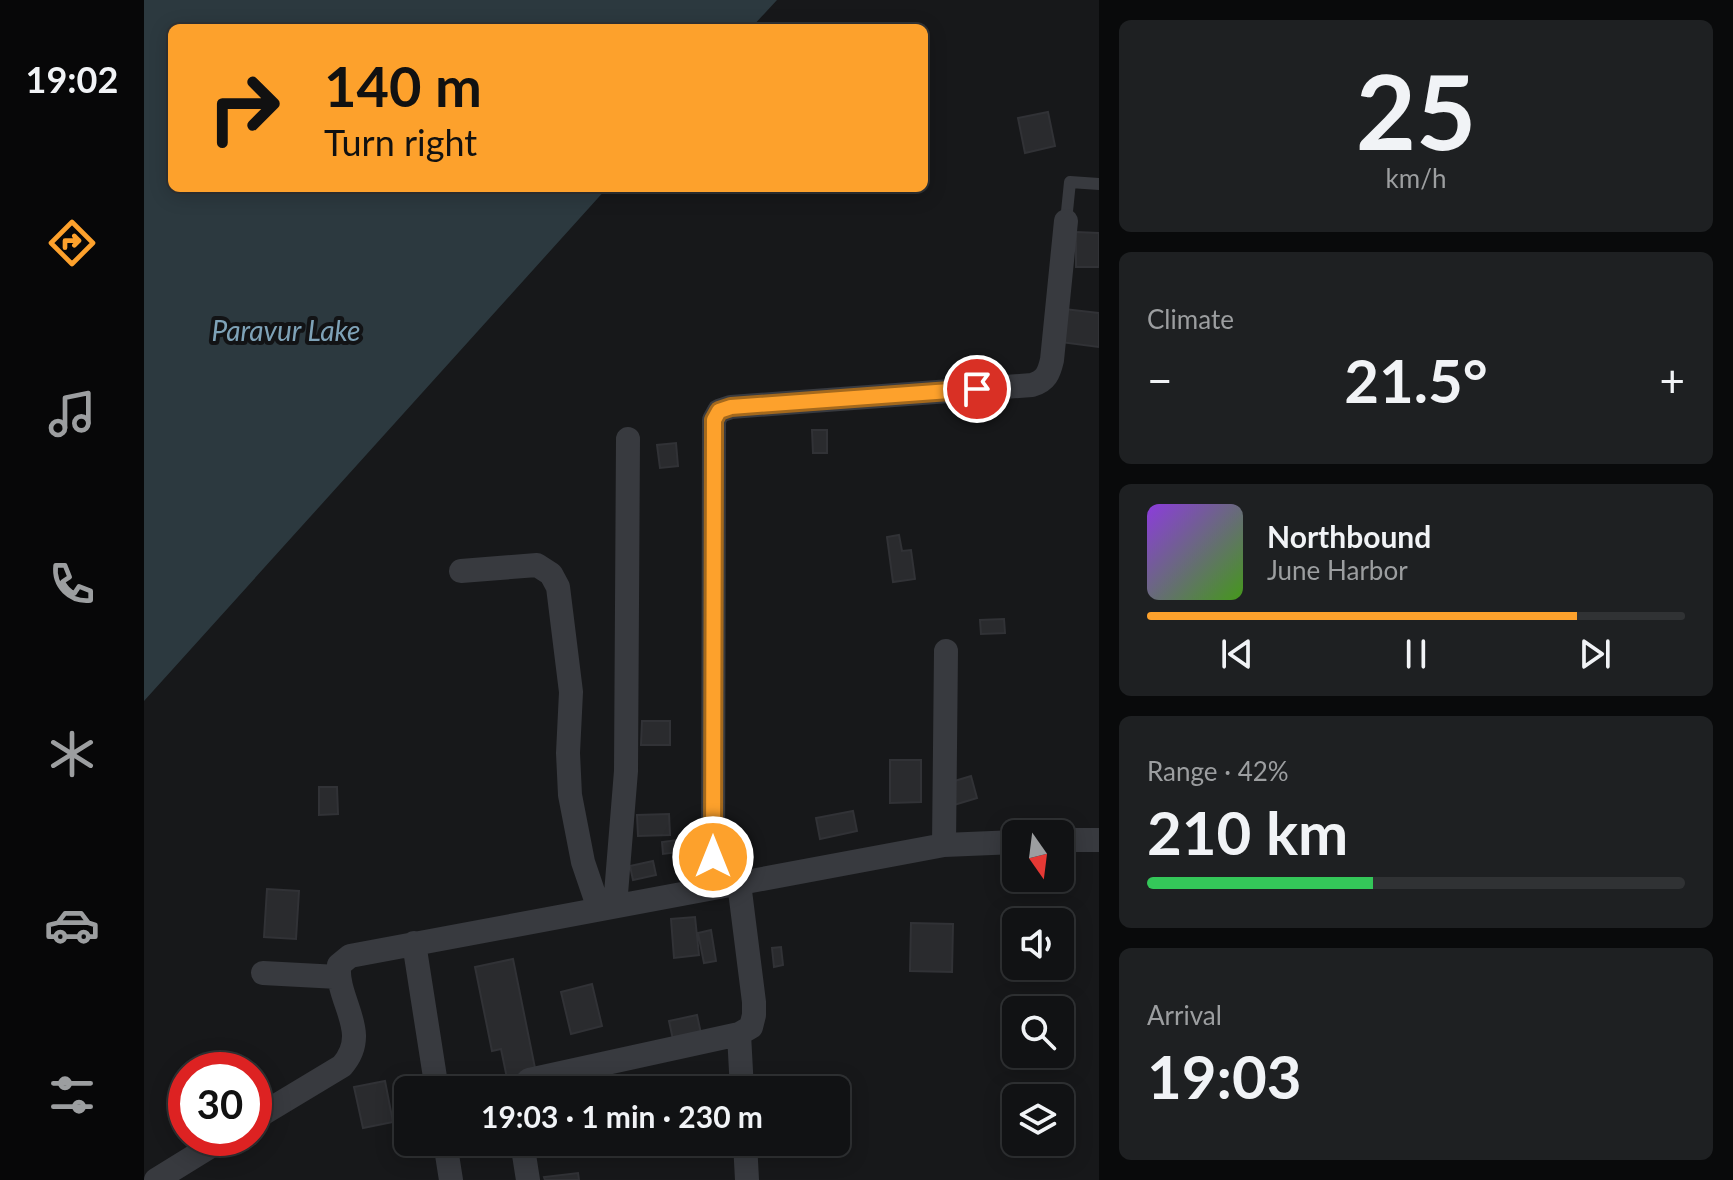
<!DOCTYPE html>
<meta charset="utf-8">
<style>
body{margin:0;font-family:Lato,sans-serif;background:#1e2022;color:#f1f3f6;height:100vh;display:flex;flex-direction:column;font-size:30px;white-space:nowrap}
*{box-sizing:border-box;margin:0}
p{font-size:26px;color:#9c9ea0}
.icon{flex:none;width:44px;height:44px;fill:none;stroke:currentColor;stroke-width:2;stroke-linecap:round;stroke-linejoin:round}
.map{position:relative;flex:1;overflow:hidden}
.details{display:flex;flex-direction:column;gap:20px;padding:20px;background:#090a0b;width:634px}
.details>*{flex:none}
.top-card{position:absolute;left:24px;top:24px;width:760px;height:168px;border-radius:12px;box-shadow:0 4px 20px #0003,0 0 0 2px #303234;background:#fda12c;color:#111;overflow:hidden}
.needle{width:52px;rotate:166deg}
.fabs{position:absolute;left:858px;top:820px;display:grid;gap:16px}
.fabs a{display:grid;place-items:center;width:72px;height:72px;border-radius:12px;background:#111214;box-shadow:0 4px 20px #0003,0 0 0 2px #303234;font-size:40px}
.speed{position:absolute;left:24px;top:1052px;display:flex;gap:16px;font-size:40px;font-weight:700;text-align:center}
.speed>*{display:grid;place-content:center;width:104px;height:104px;border-radius:50%;background:#111214;box-shadow:0 4px 20px #0003,0 0 0 2px #303234;line-height:1}
.speed .limit{border:12px solid #d22;background:#fff;color:#111}
.pin{position:absolute;display:grid;place-items:center;width:68px;height:68px;color:#fff;margin:-34px;border:4px solid #fff;border-radius:50%;box-shadow:0 2px 8px #0007}
.me{position:absolute;width:88px;margin:-44px;rotate:0deg;stroke-linejoin:round;filter:drop-shadow(0 0 6px #0008)}
.turn{display:flex;align-items:center;gap:28px;height:168px;padding:0 24px;font-size:36px}
.turn .icon{width:104px;height:104px;stroke-width:2.5}
.turn b{display:block;font-size:56px;line-height:68px}
.big{font-size:60px;font-weight:700;line-height:1.1}
.details .card{flex:1;display:flex;flex-direction:column;justify-content:center;gap:12px;min-width:0;padding:0 28px;border-radius:12px;background:#1e2022}
.details .dial{align-items:center;gap:0}
.dial b{font-size:104px;line-height:1}
.song{display:flex;align-items:center;gap:24px}
.cover{width:96px;height:96px;border-radius:12px;background:linear-gradient(135deg,hsl(270 70% 55%),hsl(100 70% 35%))}
.played{height:8px;border-radius:4px;background:linear-gradient(90deg,#fda12c 80%,#303234 80%)}
.keys{display:flex;justify-content:space-around;direction:ltr}
.heat{display:flex;justify-content:space-between;align-items:center;font-size:44px;direction:ltr}
.charge{height:12px;border-radius:6px;background:linear-gradient(90deg,#34c759 42%,#303234 0)}
.trip{position:absolute;left:250px;top:1076px;width:456px;height:80px;border-radius:12px;background:#111214;box-shadow:0 4px 20px #0003,0 0 0 2px #303234;font-weight:700;line-height:80px;text-align:center}
main{display:flex;flex:1;min-height:0}
.tabs{display:flex;flex-direction:column;width:144px;justify-content:space-around;align-items:center;background:#070708;color:#9c9ea0}
.tabs .icon{width:56px;height:56px}
.tabs .on{color:#fda12c}
.tabs b{font-size:36px;color:#f1f3f6}
.map>svg:first-child{display:block}
.water{fill:#2c393f}
.building{fill:#2a2b2e;stroke:#313236;stroke-width:2}
.lines{fill:none;stroke-linecap:round;stroke-linejoin:round}
.lane{stroke:#383a3f;stroke-width:12}
.street{stroke:#383a3f;stroke-width:24}
.route-casing{stroke:#a4691d;stroke-width:20}
.route{stroke:#fda12c;stroke-width:14}
.labels{text-anchor:middle;dominant-baseline:central;stroke-width:8;stroke-linejoin:round;paint-order:stroke}
.water-label{font-size:28px;font-style:italic;fill:#7ea2b7;stroke:#121315}
</style>
<main>
<nav class="tabs">
<b>19:02</b>
<svg class="icon on" aria-label="directions" viewBox="0 0 24 24"><path d="M12 3l9 9-9 9-9-9zM9 14v-3h6M13 9l2 2-2 2"/></svg>
<svg class="icon" aria-label="music" viewBox="0 0 24 24"><path d="M9 18V5l10-2v13"/><circle cx="6" cy="18" r="3"/><circle cx="16" cy="16" r="3"/></svg>
<svg class="icon" aria-label="phone" viewBox="0 0 24 24"><path d="M5 4h4l2 5-3 2q2 4 5 5l2-3 5 2v4C11 20 4 13 5 4z"/></svg>
<svg class="icon" aria-label="climate" viewBox="0 0 24 24"><path d="M12 3v18M4 7l16 10M4 17L20 7"/></svg>
<svg class="icon" aria-label="car" viewBox="0 0 24 24"><path d="M5 17H2v-5l4-1 3-4h7l3 4 3 1v5h-3M9 17h6M6 11h13"/><circle cx="7" cy="17" r="2"/><circle cx="17" cy="17" r="2"/></svg>
<svg class="icon" aria-label="filters" viewBox="0 0 24 24"><path d="M4 7h16M4 17h16"/><circle cx="9" cy="7" r="2"/><circle cx="15" cy="17" r="2"/></svg>
</nav>
<div class="map">
<svg width="955" height="1180" viewBox="0 0 955 1180">
<rect width="100%" height="100%" fill="#17181a"/>
<!-- water -->
<path class="water" d="M0 0H633L607 28H28V188H463L0 701Z"/>
<!-- building -->
<path class="building" d="M904 112 911 146 881 153 874 118Z
M932 232 955 233V267H932Z
M920 309 955 313V347L916 342Z
M668 430H683V453H669Z
M532 443 534 466 516 468 513 445Z
M755 535 758 551 767 550 771 579 749 582 743 537Z
M860 619 861 633 837 634 836 620Z
M498 721H526V745H497Z
M746 760H777V802L746 803Z
M827 776 833 798 810 805 804 783Z
M175 787H193L194 814 175 815Z
M709 811 713 831 676 839 672 818Z
M525 814 526 835 494 836 493 815Z
M533 840 535 852 519 854 518 842Z
M509 861 512 875 489 880 486 866Z
M123 889 155 891 152 939 120 937Z
M551 917 555 955 530 958 527 919Z
M767 923 809 924 808 972 766 971Z
M567 930 572 961 560 963 554 933Z
M637 947 639 965 630 967 628 948Z
M369 959 393 1078 364 1083 357 1049 348 1051 331 967Z
M448 984 458 1026 427 1034 417 992Z
M553 1015 559 1043 531 1049 525 1021Z
M241 1081 249 1122 219 1128 210 1087Z
M434 1173 435 1180H401L400 1177Z"/>
<g class="lines">
<!-- lane -->
<path class="lane" d="M922 221 926 182 955 184"/>
<!-- street -->
<path class="street" d="M317 571 393 565 407 574 414 587 427 692 424 753 426 795 439 862 455 909
M916 840H955
M800 845 802 651
M569 888 570 420 575 411 587 407 888 385C902 381 905 373 908 360L922 221
M471 906 482 771 484 439
M270 943 293 1090
M119 973 194 977
M595 1034 598 1090
M375 1090 385 1080 595 1034 607 1027 610 1015V1002L595 883
M110 1119 198 1066C228 1032 192 1002 195 965L206 956 800 845 872 842
M301 1142 307 1180
M378 1142 384 1180
M601 1142 603 1180
M12 1180 80 1138"/>
</g>
<g class="lines">
<!-- route casing -->
<g class="route-casing">
<path id="route" d="M569 857 570 420 575 411 587 407 833 389"/>
</g>
<!-- route -->
<use href="#route" class="route"/>
</g>
<g class="labels">
<!-- water labels -->
<g class="water-label">
<text x="142" y="330">Paravur Lake</text>
</g>
</g>
</svg>
<div class="fabs">
<a><svg class="needle" viewBox="-14 -14 28 28"><path d="M0-13l5 13h-10z" fill="#e53935"/><path d="M0 13l5-13h-10z" fill="#9c9ea0"/></svg></a>
<a><svg class="icon" aria-label="sound" viewBox="0 0 24 24"><path d="M4 9h4l5-4v14l-5-4H4zM17 9q2 3 0 6"/></svg></a>
<a><svg class="icon" aria-label="search" viewBox="0 0 24 24"><circle cx="10" cy="10" r="6"/><path d="M15 15l6 6"/></svg></a>
<a><svg class="icon" aria-label="layers" viewBox="0 0 24 24"><path d="M12 4l9 5-9 5-9-5zM3 14l9 5 9-5"/></svg></a>
</div>
<div class="speed"><div class="limit">30</div></div>
<div class="pin" style="left:833px;top:389px;background:#d93025"><svg class="icon" aria-label="arrive" viewBox="0 0 24 24"><path d="M6 21V4h12l-3 4 3 4H6"/></svg></div>
<svg class="me" style="left:569px;top:857px" viewBox="-20 -20 40 40"><circle r="17" fill="#fda12c" stroke="#fff" stroke-width="3"/><path d="M0-11L8 9 0 5-8 9z" fill="#fff"/></svg>
<div class="trip">19:03 · 1 min · 230 m</div>
<div class="top-card">
<div class="turn"><svg class="icon" aria-label="right" viewBox="0 0 24 24"><path d="M7 20v-9h11M14 6l5 5-5 5"/></svg><div><b>140 m</b>Turn right</div></div>
</div>
</div>
<section class="details">
<div class="card dial"><b>25</b><p>km/h</p></div>
<div class="card"><p>Climate</p>
<div class="heat"><a>−</a><b class="big">21.5°</b><a>+</a></div>
</div>
<div class="card">
<div class="song"><i class="cover"></i><div><b>Northbound</b><p>June Harbor</p></div></div>
<div class="played"></div>
<div class="keys"><svg class="icon" aria-label="previous" viewBox="0 0 24 24"><path d="M18 5L8 12l10 7zM5 5v14"/></svg><svg class="icon" aria-label="pause" viewBox="0 0 24 24"><path d="M8 5v14M16 5v14"/></svg><svg class="icon" aria-label="next" viewBox="0 0 24 24"><path d="M6 5l10 7-10 7zM19 5v14"/></svg></div>
</div>
<div class="card"><p>Range · 42%</p><b class="big">210 km</b><div class="charge"></div></div>
<div class="card"><p>Arrival</p><b class="big">19:03</b></div>
</section>
</main>
